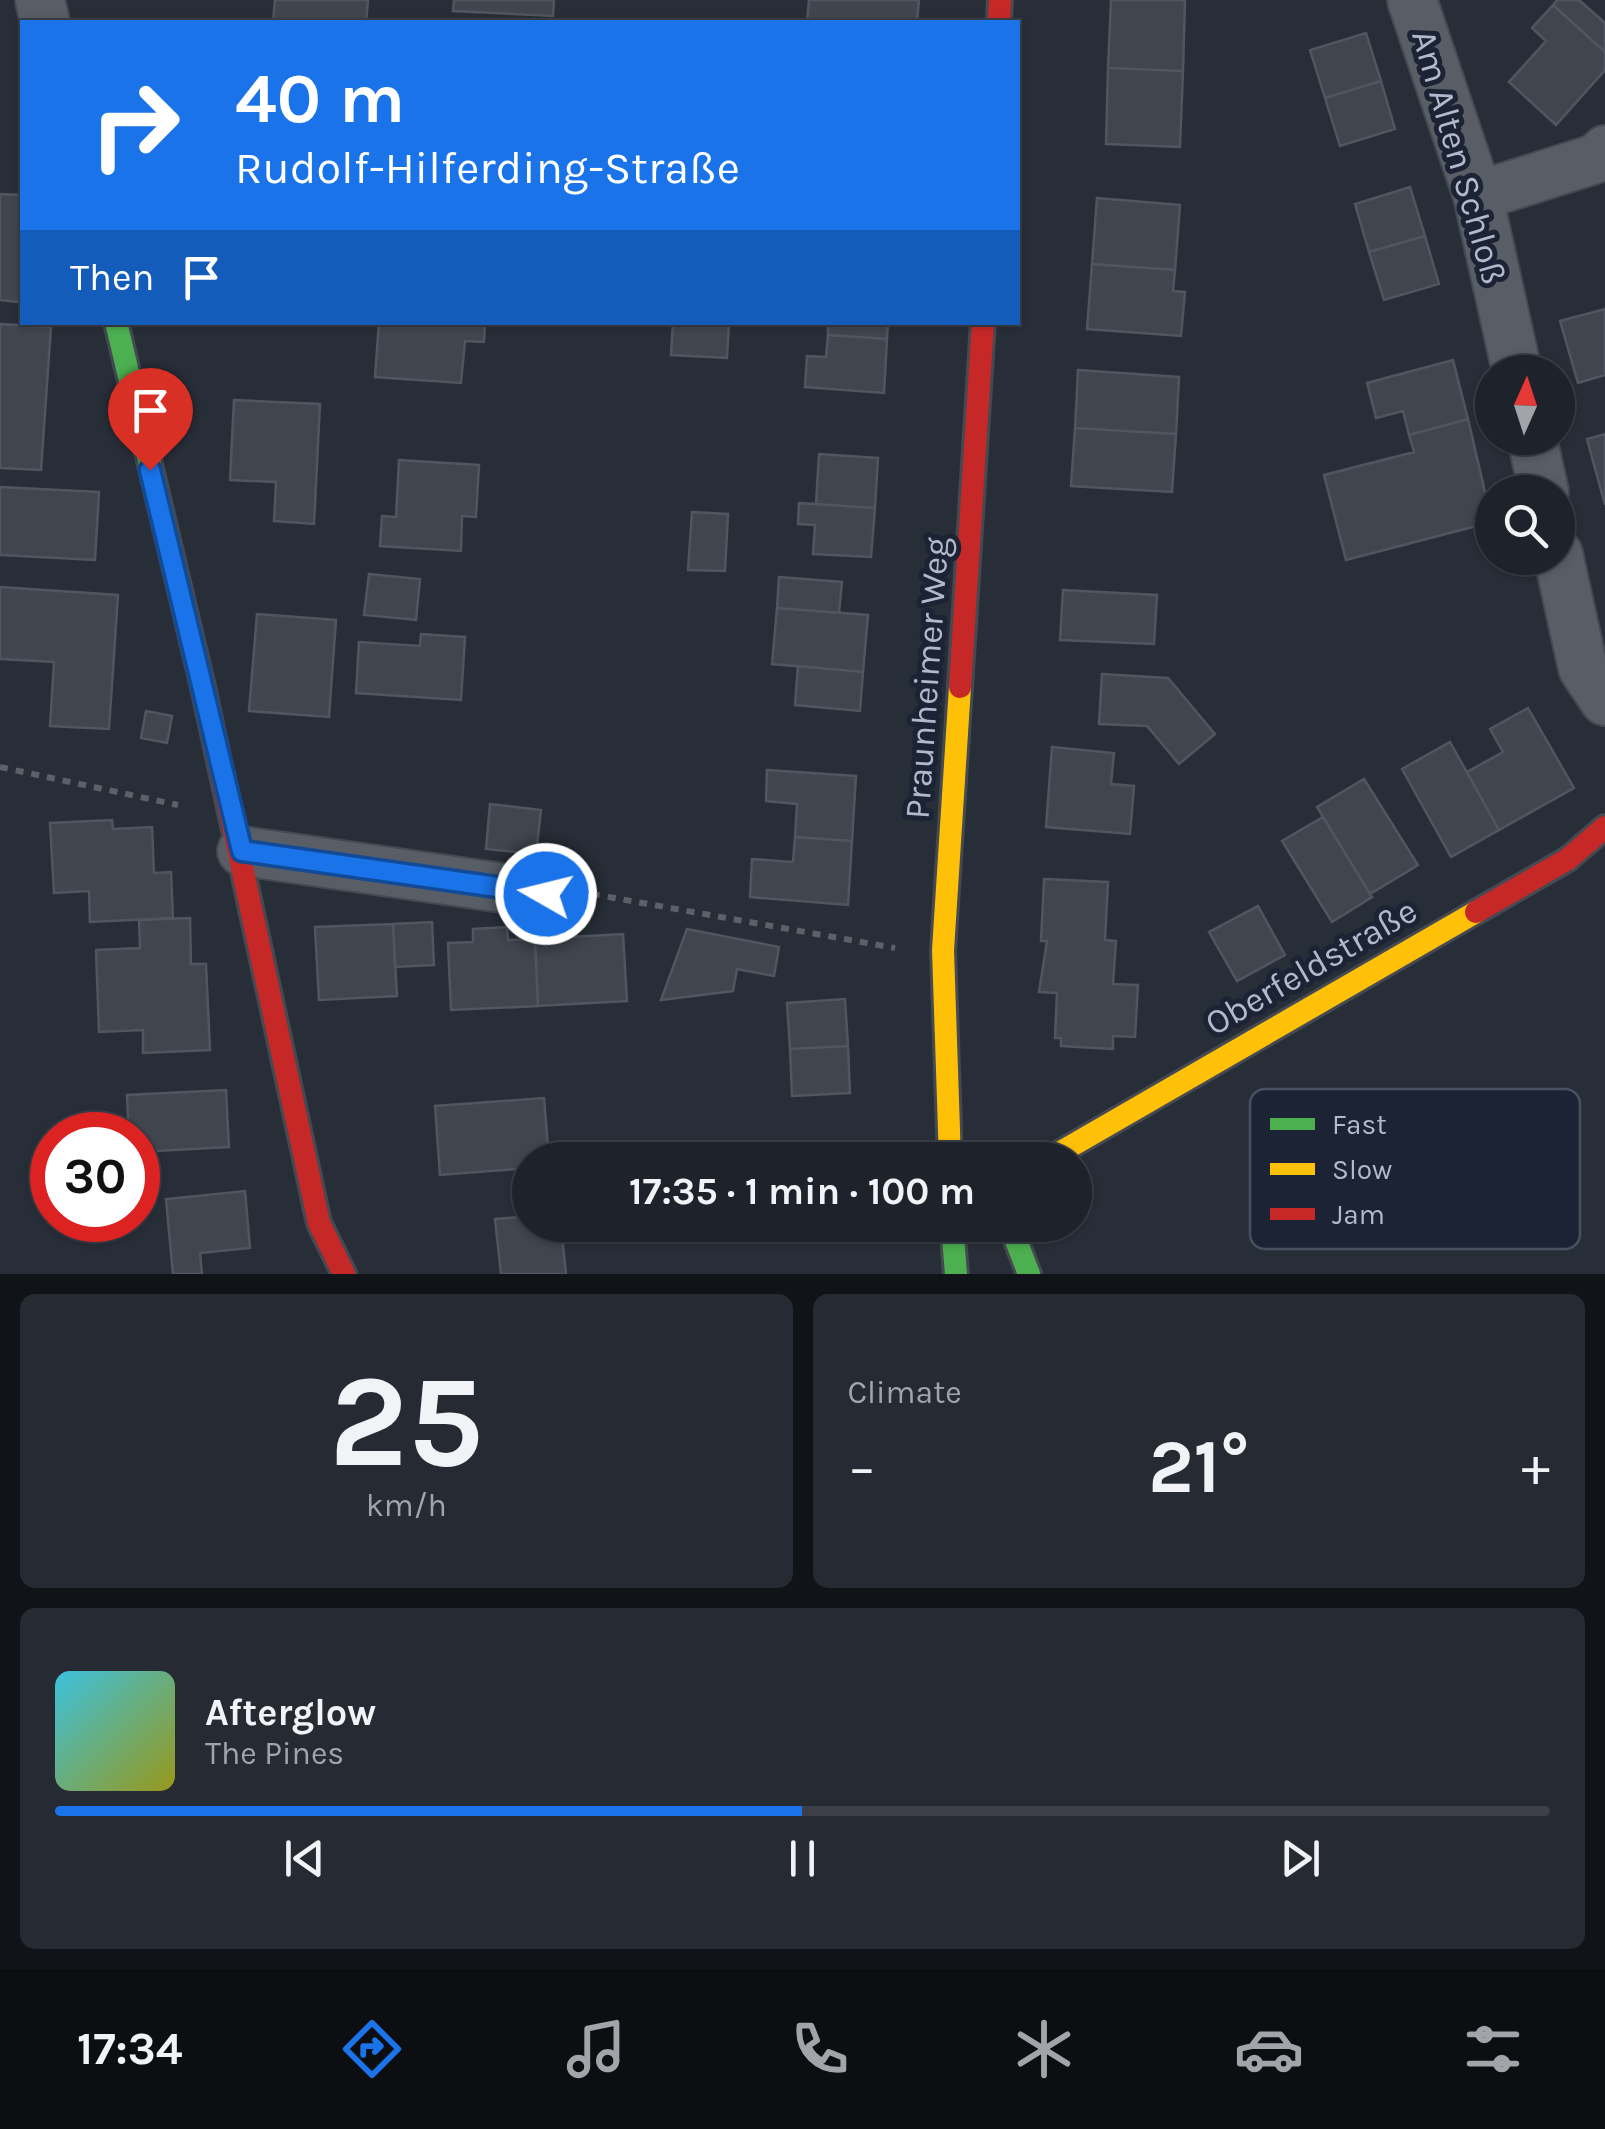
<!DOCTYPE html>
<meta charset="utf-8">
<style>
body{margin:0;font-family:Karla,sans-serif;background:#262a32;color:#f1f3f6;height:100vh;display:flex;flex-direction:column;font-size:38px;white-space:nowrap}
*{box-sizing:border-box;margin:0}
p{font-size:32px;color:#a1a4a8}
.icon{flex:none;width:55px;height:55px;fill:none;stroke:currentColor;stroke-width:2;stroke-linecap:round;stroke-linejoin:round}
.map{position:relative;height:1274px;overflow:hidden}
.side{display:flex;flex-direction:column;gap:20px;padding:20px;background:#101317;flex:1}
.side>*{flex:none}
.guide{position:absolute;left:20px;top:20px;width:1000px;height:305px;border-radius:0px;box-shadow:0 2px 8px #0004,0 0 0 2px #3c3f47;background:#1a73e8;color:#fff;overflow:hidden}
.needle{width:65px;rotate:3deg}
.fabs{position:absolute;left:1475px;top:355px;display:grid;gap:20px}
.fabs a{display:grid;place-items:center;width:100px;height:100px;border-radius:50%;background:#1e222a;box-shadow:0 2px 8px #0004,0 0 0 2px #3c3f47;font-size:50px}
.speed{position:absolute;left:30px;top:1112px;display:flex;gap:20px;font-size:50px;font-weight:700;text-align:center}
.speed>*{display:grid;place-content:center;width:130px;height:130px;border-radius:50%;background:#1e222a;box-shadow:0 2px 8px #0004,0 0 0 2px #3c3f47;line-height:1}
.speed .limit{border:15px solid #d22;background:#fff;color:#111}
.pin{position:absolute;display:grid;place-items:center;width:85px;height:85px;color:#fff;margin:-102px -42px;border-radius:50% 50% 50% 0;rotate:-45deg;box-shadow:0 0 10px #0007}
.pin .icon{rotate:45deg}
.me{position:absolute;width:110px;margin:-55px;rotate:278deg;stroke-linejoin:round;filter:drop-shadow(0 0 8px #0008)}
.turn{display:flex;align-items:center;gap:35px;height:210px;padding:0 50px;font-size:45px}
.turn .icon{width:130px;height:130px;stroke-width:2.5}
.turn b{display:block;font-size:70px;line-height:85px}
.then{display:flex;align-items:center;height:95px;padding:0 50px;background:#0003;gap:20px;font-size:38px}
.big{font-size:75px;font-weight:700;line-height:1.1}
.side .tile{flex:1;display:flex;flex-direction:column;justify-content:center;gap:15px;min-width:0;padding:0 35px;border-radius:15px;background:#262a32}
.side .dial{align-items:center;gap:0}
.dial b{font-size:130px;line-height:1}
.song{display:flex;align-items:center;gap:30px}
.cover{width:120px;height:120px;border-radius:15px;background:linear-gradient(135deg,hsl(190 70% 55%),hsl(60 70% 35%))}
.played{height:10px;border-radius:5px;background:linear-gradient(90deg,#1a73e8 50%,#3c3f47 50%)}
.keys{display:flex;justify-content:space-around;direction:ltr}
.heat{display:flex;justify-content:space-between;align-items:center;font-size:55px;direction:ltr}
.side .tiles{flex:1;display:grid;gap:20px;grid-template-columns:1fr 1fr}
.tile:last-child{grid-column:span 2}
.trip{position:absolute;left:512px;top:1142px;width:580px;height:100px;border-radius:50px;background:#1e222a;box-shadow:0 2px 8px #0004,0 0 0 2px #3c3f47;font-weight:700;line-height:100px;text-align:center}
.dock{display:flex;height:160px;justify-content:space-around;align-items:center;background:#0c0e11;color:#a1a4a8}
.dock .icon{width:70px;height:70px}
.dock .current{color:#1a73e8}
.dock b{font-size:45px;color:#f1f3f6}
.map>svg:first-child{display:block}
.building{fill:#40454e;stroke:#505660;stroke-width:2.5}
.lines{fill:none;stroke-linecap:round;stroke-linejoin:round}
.street-casing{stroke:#454951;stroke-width:52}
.fast-casing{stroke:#454951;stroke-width:28}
.slow-casing{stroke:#454951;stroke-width:28}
.jam-casing{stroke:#454951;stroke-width:28}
.path{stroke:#5c6169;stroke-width:6;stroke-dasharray:8 8;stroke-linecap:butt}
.street{stroke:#595d66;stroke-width:48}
.fast{stroke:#4caf50;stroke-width:22}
.slow{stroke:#ffc107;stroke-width:22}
.jam{stroke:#c62828;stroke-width:22}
.route-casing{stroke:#114b97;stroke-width:25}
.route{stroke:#1a73e8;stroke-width:18}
.labels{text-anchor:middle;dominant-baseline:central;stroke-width:10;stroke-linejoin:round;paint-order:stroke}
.street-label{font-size:35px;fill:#b2b9ca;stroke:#1b2334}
.key{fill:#1b2334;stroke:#485061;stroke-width:2.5}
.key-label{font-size:28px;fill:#b2b9ca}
</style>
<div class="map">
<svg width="1605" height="1274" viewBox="0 0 1605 1274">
<rect width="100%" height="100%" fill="#282e38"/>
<!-- building -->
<path class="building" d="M275 0H368L366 22H273Z
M454 0H554L553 16 453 11Z
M809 0H919L917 22H807Z
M1111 0H1185L1183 71 1108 68Z
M1557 0H1579L1605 23V52L1553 5Z
M1553 5 1605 52V70L1556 125 1509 82 1546 41 1532 28Z
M1366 33 1381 81 1325 98 1310 50Z
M1108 68 1183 71 1180 147 1106 144Z
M1381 81 1395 129 1340 146 1325 98Z
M1410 187 1425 236 1369 252 1355 204Z
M0 194 22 195 19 302 0 300Z
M1097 198 1180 205 1175 270 1092 264Z
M1425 236 1439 284 1384 300 1369 252Z
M1092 264 1175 270 1173 291 1185 292 1181 336 1087 329Z
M1605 309V375L1578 383 1560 321Z
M379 322H485L484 342 465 341 461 383 375 377Z
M673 322H729L727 358 671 355Z
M818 322H888L887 339 828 335V323Z
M0 324 51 327 41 470 0 468Z
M828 335 887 339 884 393 805 387 807 356 826 357Z
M1453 360 1468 419 1409 435 1403 411 1376 418 1367 383Z
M1078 370 1179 377 1176 434 1075 428Z
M234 400 320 404 314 524 274 521 276 482 230 480Z
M1468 419 1492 522 1346 560 1324 475 1414 452 1409 435Z
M1075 428 1176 434 1172 492 1071 486Z
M1605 434V505L1587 439Z
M819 454 878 458 875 508 816 504Z
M399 460 479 465 476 517 462 516 461 551 380 546 382 516 396 517Z
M0 487 99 492 95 560 0 555Z
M799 503 875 508 871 557 813 554 815 525 798 524Z
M692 512 728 514 725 571 688 570Z
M369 574 420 579 416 620 364 615Z
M779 577 842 582 839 613 777 608Z
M0 587 118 595 109 729 50 726 54 662 0 659Z
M1063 590 1157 595 1154 644 1060 640Z
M777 608 868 615 863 672 772 664Z
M257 614 336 620 329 717 249 711Z
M421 634 465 637 461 700 356 693 359 642 420 646Z
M798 666 863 672 860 711 795 705Z
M1102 674 1168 678 1215 734 1179 764 1147 726 1099 724Z
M1528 708 1574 788 1499 830 1467 772 1503 752 1490 729Z
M146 711 172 716 167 743 141 738Z
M1450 742 1499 830 1451 857 1402 769Z
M1052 747 1114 753 1111 784 1134 786 1130 834 1046 827Z
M767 770 856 776 852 841 795 837 797 804 766 801Z
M1364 779 1418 865 1370 894 1317 807Z
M490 804 541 810 536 854 486 849Z
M1323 817 1372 897 1332 922 1282 841Z
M112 820 113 829 152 827 154 873 171 872 173 918 90 922 89 891 54 893 50 823Z
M795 837 852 841 848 905 750 897 752 859 793 862Z
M1044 879 1108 882 1105 940 1116 941 1113 984 1138 985 1135 1037 1113 1036V1049L1061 1046V1038H1055L1057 993 1039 992 1047 941H1041Z
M1258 906 1285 955 1237 981 1209 932Z
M190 918 191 964H206L210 1050 143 1053V1030L99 1032 96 950 140 948 139 920Z
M432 922 434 965 395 967 393 924Z
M393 924 397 996 319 1000 315 927Z
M507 927 508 940 535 939 538 1006 451 1010 448 943 473 942V929Z
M687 929 779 947 774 976 737 969 733 991 661 1000Z
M623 934 627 1001 538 1006 535 939Z
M845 999 848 1046 790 1049 787 1003Z
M848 1046 850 1093 792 1096 790 1049Z
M226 1090 229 1147 138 1152V1135H129L127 1095Z
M544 1098 549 1160H530V1168L440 1175 435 1106Z
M856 1147 857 1160H780V1153Z
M245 1191 250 1248 200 1253 202 1274H173L166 1199Z
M530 1216V1225H561L566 1274H501L495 1219Z
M806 1225H863L864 1233 807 1238Z"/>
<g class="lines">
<!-- street casing -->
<g class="street-casing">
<path id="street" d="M40 0 45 22
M1412 0 1478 196 1517 372
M1478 196 1598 158 1605 150
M1532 438 1544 492
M1558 554 1583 668 1605 701
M242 851 546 894"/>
</g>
<!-- fast casing -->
<g class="fast-casing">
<path id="fast" d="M116 322 203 687
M952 1225 956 1274
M1010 1225 1029 1274"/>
</g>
<!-- slow casing -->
<g class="slow-casing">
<path id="slow" d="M950 1160 943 950 960 687
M1047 1160 1476 912"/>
</g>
<!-- jam casing -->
<g class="jam-casing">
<path id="jam" d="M999 22 1000 0
M203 687 319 1223 344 1274
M960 687 983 322
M1476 912 1568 859 1605 827"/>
</g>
<!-- path -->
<path class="path" d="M0 767 178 805
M592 894 895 948"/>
<!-- street -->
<use href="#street" class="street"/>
<!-- fast -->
<use href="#fast" class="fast"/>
<!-- slow -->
<use href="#slow" class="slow"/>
<!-- jam -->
<use href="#jam" class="jam"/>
</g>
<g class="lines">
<!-- route casing -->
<g class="route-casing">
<path id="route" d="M150 470 242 851 546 894"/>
</g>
<!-- route -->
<use href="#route" class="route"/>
</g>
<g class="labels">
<!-- street labels -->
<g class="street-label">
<text transform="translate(1459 157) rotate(74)">Am Alten Schloß</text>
<text transform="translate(927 678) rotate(-86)">Praunheimer Weg</text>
<text transform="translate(1311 967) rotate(-30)">Oberfeldstraße</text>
</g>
</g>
<!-- legend -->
<rect x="1250" y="1089" width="330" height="160" rx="15" class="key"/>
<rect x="1270" y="1118" width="45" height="12" fill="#4caf50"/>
<rect x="1270" y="1163" width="45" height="12" fill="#ffc107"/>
<rect x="1270" y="1208" width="45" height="12" fill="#c62828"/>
<g class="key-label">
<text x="1332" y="1134">Fast</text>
<text x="1332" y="1179">Slow</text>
<text x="1332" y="1224">Jam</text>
</g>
</svg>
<div class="fabs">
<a><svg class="needle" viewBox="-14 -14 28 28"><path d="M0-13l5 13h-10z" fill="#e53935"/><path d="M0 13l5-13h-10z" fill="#a1a4a8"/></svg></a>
<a><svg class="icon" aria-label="search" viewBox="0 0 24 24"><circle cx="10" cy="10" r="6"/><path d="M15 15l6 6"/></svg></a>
</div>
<div class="speed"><div class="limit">30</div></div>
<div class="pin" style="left:150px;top:470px;background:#d93025"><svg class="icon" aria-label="arrive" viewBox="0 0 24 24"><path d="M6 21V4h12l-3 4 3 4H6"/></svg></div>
<svg class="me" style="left:546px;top:894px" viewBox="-20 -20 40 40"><circle r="17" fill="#1a73e8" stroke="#fff" stroke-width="3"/><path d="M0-11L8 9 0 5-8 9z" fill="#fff"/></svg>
<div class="trip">17:35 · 1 min · 100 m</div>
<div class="guide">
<div class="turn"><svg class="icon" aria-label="right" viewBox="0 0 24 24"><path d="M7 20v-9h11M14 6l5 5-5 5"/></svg><div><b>40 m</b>Rudolf-Hilferding-Straße</div></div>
<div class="then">Then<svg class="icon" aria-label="arrive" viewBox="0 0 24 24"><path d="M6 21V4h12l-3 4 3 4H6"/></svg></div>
</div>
</div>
<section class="side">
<div class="tiles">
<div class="tile dial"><b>25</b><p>km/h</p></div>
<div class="tile"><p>Climate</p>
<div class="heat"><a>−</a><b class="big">21°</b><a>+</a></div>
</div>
<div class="tile">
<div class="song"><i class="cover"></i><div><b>Afterglow</b><p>The Pines</p></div></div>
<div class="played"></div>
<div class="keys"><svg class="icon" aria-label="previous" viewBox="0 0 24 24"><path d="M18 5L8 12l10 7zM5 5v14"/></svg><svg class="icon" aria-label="pause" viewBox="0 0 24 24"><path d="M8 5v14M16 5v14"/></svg><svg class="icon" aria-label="next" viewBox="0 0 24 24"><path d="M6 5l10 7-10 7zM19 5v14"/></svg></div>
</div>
</div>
</section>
<nav class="dock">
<b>17:34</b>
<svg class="icon current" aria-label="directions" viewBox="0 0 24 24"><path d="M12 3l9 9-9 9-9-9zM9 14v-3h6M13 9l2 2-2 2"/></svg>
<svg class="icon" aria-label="music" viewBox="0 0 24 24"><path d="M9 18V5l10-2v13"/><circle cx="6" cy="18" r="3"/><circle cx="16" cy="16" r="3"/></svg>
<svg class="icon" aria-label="phone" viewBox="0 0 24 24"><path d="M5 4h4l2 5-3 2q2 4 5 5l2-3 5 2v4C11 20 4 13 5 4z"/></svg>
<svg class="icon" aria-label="climate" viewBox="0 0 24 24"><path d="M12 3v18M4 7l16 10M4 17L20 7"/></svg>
<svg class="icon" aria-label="car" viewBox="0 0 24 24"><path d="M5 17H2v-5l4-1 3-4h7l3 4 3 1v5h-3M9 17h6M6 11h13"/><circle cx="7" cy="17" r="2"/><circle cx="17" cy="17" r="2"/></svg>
<svg class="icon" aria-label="filters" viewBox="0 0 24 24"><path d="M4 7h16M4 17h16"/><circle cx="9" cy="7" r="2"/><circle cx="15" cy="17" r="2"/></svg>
</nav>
